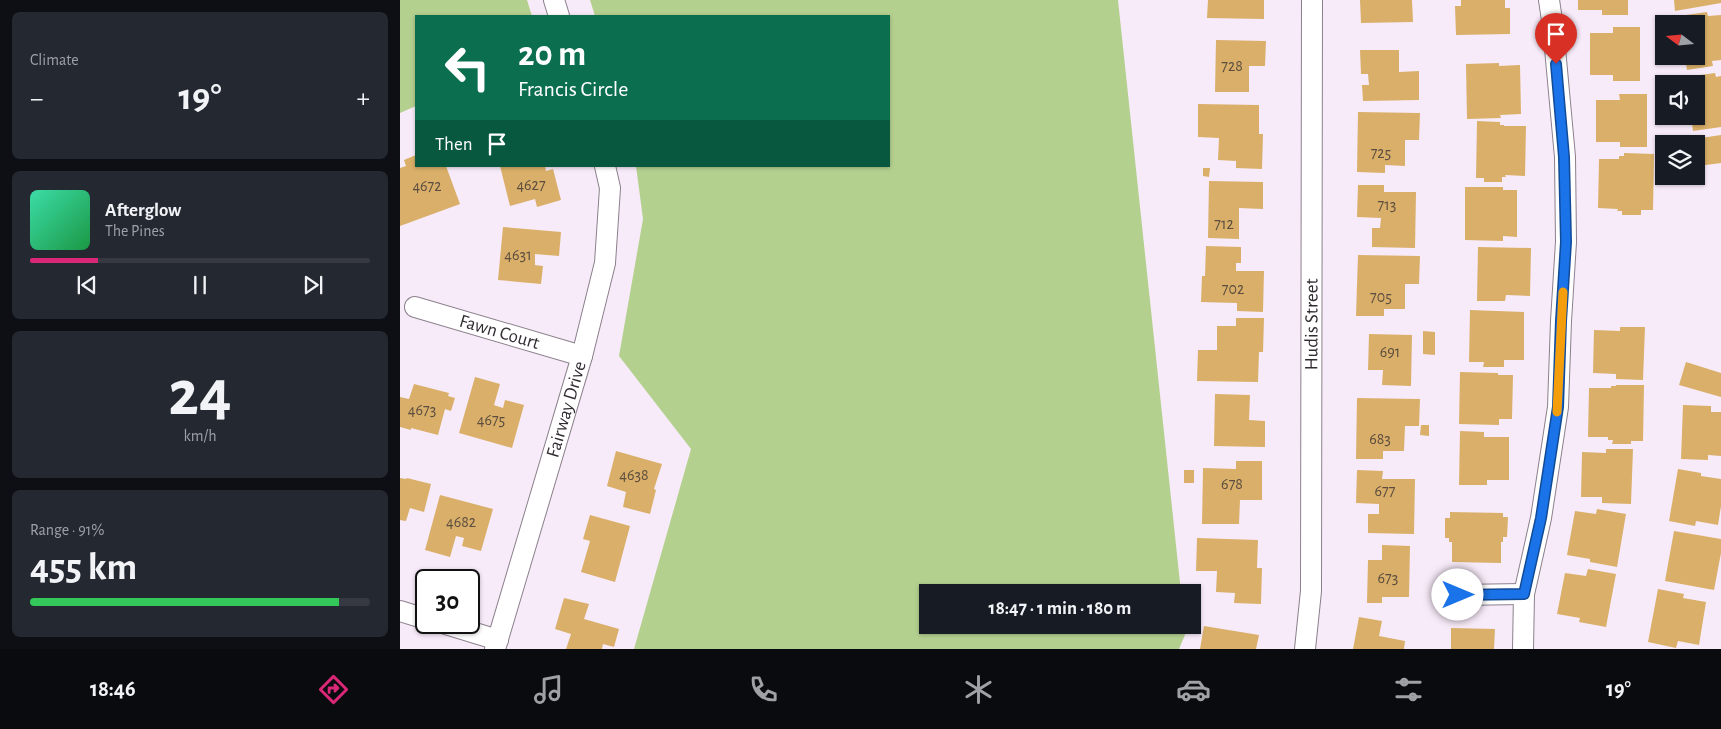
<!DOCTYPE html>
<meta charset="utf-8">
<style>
body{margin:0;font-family:"Alegreya Sans",sans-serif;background:#242831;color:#f1f3f6;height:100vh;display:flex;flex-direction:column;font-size:19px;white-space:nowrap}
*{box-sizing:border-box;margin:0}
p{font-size:16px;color:#9ea1a6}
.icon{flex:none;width:28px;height:28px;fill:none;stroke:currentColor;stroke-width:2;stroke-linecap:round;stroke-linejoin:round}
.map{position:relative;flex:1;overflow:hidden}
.details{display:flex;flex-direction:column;gap:12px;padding:12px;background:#0d0f14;width:400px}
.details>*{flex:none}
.top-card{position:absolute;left:15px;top:15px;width:475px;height:152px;border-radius:0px;box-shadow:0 1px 4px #0004;background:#0b6e4f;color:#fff;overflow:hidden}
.needle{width:32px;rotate:286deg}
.fabs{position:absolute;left:1255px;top:15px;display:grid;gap:10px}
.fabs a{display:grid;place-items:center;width:50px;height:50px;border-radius:0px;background:#171b24;box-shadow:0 1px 4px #0004;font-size:25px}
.speed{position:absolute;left:15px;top:569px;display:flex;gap:10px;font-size:25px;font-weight:700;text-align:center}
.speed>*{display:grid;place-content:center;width:65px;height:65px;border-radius:50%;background:#171b24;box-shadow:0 1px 4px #0004;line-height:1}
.speed .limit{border:2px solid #111;border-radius:8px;background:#fff;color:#111}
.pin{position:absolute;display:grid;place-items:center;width:42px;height:42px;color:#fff;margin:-51px -21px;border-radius:50% 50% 50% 0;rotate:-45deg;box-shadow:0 0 5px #0007}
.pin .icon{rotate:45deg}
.me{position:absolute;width:55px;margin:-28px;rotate:90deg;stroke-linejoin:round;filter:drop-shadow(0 0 4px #0008)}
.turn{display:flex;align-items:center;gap:18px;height:105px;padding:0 20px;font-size:22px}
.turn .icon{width:65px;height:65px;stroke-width:2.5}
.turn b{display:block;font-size:35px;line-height:42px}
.then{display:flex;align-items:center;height:48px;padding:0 20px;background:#0003;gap:10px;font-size:19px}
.big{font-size:38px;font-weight:600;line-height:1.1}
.details .widget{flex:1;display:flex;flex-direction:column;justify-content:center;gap:8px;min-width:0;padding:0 18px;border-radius:8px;background:#242831}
.details .dial{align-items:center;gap:0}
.dial b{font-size:65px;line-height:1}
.song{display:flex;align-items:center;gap:15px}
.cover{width:60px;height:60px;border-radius:8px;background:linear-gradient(135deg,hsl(160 70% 55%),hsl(140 70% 35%))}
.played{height:5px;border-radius:2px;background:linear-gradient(90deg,#db2777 20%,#363941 20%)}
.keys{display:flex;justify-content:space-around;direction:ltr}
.heat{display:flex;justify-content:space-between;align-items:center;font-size:28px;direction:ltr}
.charge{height:8px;border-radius:4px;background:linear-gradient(90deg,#34c759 91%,#363941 0)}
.trip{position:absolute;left:519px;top:584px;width:282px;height:50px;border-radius:0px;background:#171b24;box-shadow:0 1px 4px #0004;font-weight:600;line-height:50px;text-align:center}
.tabs{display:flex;height:80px;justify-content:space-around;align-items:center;background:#090b0e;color:#9ea1a6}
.tabs .icon{width:35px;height:35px}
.tabs .on{color:#db2777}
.tabs b{font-size:22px;color:#f1f3f6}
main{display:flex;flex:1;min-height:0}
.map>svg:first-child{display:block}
.green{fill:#b4d08f}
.building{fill:#d9af69}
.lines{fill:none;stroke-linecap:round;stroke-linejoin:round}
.minor-casing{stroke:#8b808c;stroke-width:22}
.minor{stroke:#fff;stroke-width:20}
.route-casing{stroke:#114b97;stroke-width:12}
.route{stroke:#1a73e8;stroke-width:9}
.slow{stroke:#f59e0b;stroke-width:9}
.labels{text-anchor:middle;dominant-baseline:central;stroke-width:5;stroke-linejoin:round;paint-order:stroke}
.number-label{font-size:16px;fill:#5b4d3f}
.street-label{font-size:19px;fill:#312c31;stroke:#f8ebf9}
</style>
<main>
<section class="details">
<div class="widget"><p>Climate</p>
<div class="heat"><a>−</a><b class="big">19°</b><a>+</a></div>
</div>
<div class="widget">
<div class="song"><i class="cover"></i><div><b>Afterglow</b><p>The Pines</p></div></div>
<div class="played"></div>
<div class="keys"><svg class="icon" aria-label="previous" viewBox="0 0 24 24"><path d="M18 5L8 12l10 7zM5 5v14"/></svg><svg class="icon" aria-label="pause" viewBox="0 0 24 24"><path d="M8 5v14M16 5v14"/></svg><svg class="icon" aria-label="next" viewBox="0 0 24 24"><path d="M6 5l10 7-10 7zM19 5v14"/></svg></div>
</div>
<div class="widget dial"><b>24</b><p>km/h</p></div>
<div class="widget"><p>Range · 91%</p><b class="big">455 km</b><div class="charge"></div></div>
</section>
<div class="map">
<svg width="1321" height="649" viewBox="0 0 1321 649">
<rect width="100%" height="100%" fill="#f8ebf9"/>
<!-- green -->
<path class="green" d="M0 0H127L132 16H16V106L0 113Z
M190 0H718L781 592H528V625H784L785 635 779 649H234L291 449 219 356 243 219 236 166H489V16H195Z"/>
<!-- building -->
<path class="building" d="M808 0H864V19L807 18Z
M960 0H1012L1013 22 961 23Z
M1061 0H1105V8H1110V34L1056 35 1055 6H1061Z
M1178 0H1228V15H1202V10H1178Z
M1274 0H1321V3L1275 11Z
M1307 12 1308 16 1321 15V60L1312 61 1313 66 1287 70 1285 56H1296V24H1280L1279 16Z
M1213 27H1240V81H1213V75H1190V33H1213Z
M816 40 866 41 865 66H849V92H815Z
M960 50H999V72L1019 71V100L963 101 962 85H969L968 74H961Z
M1099 63V66L1120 65 1121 114 1100 115 1101 118 1067 119 1066 64Z
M1315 73 1316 77 1321 76V127L1293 131 1291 116H1296V84H1286L1285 77Z
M1219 94H1247V147H1220V142H1196V100H1220Z
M798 104 859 105V134H863L862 169 836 168V161L818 160 819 138 798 137Z
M958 112 1020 113 1019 140H1005V166L985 165V173L957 172Z
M1077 121 1100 122V125H1104V126H1126L1125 176 1105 175 1106 177H1102V182H1084V178H1076Z
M1321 135V163L1298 166 1294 139Z
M1224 153 1254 154 1253 210H1241V215H1222V211H1217L1218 209 1198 208 1199 159H1219V156H1224Z
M16 155V166H46L60 204 0 226V168L6 166 4 160Z
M100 166H145L146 171 153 169 161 200 137 207 135 199 110 206Z
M803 168H810L809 177 803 176Z
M809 181 863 182V209L839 208V239L808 238Z
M958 185H984V192H1016L1015 248 972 247V228H980L981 218 957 217Z
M1065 187H1103V190H1117V237L1103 236V241L1065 240Z
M103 227 161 232 159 256 135 254V265L143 266 141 284 98 280Z
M806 246 841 247V263H836V271H864L863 312 837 311V303L801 302 802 276H805Z
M1078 247 1131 248 1130 296 1106 295 1105 301H1077Z
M958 255 1020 256 1019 284H1005V309H984V316H956Z
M1070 310 1124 312V360H1104V367H1083L1084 362H1069Z
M836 318H864L863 352H859L858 382 797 381 798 350H817V326H836Z
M1220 327H1245L1243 380 1216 379V374L1193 373 1194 330 1220 331Z
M1023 331 1035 332V355L1023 354Z
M969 334 1012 335 1011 386 982 385 983 370H968Z
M1286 362 1321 373V397L1279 385Z
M1060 372 1098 373V375H1113L1112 419H1099V425L1059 424Z
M75 377 100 384 94 405 103 408 105 400 124 405 112 448 59 433Z
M14 384 49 393 48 396 55 398 51 411 45 409 38 435 11 428V430L0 427V397L9 399Z
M1216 385H1244L1243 441H1231V444H1212L1213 440H1208V437H1188L1189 388H1211V386H1216Z
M815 394 850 395 849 420 865 421V447L814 446Z
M957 398 1020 399 1019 426H1005L1004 451H983V459H956Z
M1283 405 1311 406V412H1321V456L1308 455V460L1281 459Z
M1021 425H1029V436L1020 435Z
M1060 431 1084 432V437H1109V480H1087V485H1059Z
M1206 449H1233L1231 504 1202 503V497H1181L1182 452 1206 453Z
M216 451 262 464 254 489 256 490 250 514 223 507 226 492 207 486Z
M836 461H862V500H840L839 524H802L803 468 836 469Z
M1278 469 1301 473V476L1321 479V506L1318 525 1296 521 1295 526 1269 521Z
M784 470H794V483H784Z
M957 470 983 471 982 479H1015L1014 534 968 533V514H979V504L956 503Z
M0 478 6 479 7 478 31 484 24 512 10 508 6 521 0 520Z
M40 495 93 509 81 551 62 546 64 538 56 536 50 557 25 550Z
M1197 509 1226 514 1217 567 1190 562V559L1167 555 1175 511 1196 514Z
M1050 512 1103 513V517H1108L1107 537H1103V542H1101V563L1052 562V542H1049V538H1045V518H1050Z
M190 515 230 526 215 582 181 572 190 541 183 539Z
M1274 531 1321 539V553L1314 590 1265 581Z
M797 538 858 540 857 568H862L861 604 834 603 835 593 816 592 817 571H796Z
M982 545 1010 546 1009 597H982V603H967L968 560H982Z
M1188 569 1216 574 1206 627 1179 622 1180 618 1157 614 1165 573 1186 576Z
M1258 589 1284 594 1283 598 1306 602 1299 645 1278 641 1276 648 1248 642Z
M164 598 189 604 184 619 219 629 214 647 203 644 202 649H166L171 634 155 629Z
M959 617 982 621 979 636 1005 641 1004 649H953Z
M804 626 859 635 856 649H800Z
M1051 628 1095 629 1094 649H1051Z"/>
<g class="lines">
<!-- minor casing -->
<g class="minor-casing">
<g id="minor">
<path d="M154 0 159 16"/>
<path id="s1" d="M15 307 182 356"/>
<path d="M1058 595 1124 594"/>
<path d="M0 611 26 619"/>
<path d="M39 622 98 640"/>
<path id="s2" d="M95 649 182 356 205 263 210 188 205 166"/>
<path id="s3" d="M905 649 911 591 912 0"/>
<path d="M1123 649 1124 594 1141 518 1158 407 1161 321 1166 242 1165 157 1153 27 1149 0"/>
</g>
</g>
<!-- minor -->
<use href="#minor" class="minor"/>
</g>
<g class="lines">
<!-- route casing -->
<g class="route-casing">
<path id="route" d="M1058 595 1124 594 1141 518 1158 407 1161 321 1166 242 1164 157 1156 64"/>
</g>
<!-- route -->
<use href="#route" class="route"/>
<!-- slow -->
<path class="slow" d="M1157 412 1163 292"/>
</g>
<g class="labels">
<!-- number labels -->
<g class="number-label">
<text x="832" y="66">728</text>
<text x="981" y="153">725</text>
<text x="131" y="185">4627</text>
<text x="27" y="186">4672</text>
<text x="987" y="205">713</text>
<text x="824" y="224">712</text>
<text x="118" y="255">4631</text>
<text x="833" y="289">702</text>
<text x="981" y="297">705</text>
<text x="990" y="352">691</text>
<text x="22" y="410">4673</text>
<text x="91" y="420">4675</text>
<text x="980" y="439">683</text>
<text x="234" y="475">4638</text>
<text x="832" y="484">678</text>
<text x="985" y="491">677</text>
<text x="61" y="522">4682</text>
<text x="988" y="578">673</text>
</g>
<!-- street labels -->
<g class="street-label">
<text stroke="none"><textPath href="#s3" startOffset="325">Hudis Street</textPath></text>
<text stroke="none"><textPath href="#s1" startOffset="88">Fawn Court</textPath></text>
<text stroke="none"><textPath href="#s2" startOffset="250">Fairway Drive</textPath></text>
</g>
</g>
</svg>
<div class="fabs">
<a><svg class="needle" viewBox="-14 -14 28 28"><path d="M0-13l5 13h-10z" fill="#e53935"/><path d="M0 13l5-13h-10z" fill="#9ea1a6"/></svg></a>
<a><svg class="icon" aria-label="sound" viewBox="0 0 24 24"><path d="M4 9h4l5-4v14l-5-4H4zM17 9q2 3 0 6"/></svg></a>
<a><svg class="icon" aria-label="layers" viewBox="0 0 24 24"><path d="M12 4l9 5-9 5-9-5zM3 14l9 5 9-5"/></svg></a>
</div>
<div class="speed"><div class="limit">30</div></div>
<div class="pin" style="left:1156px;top:64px;background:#d93025"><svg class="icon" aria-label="arrive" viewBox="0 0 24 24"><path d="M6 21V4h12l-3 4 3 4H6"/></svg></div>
<svg class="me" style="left:1058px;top:595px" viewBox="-20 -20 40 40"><circle r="19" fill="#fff"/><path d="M0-13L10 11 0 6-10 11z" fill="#1a73e8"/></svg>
<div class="trip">18:47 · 1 min · 180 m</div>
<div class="top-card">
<div class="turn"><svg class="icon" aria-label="left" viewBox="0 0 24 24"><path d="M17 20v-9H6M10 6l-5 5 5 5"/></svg><div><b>20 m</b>Francis Circle</div></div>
<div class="then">Then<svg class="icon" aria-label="arrive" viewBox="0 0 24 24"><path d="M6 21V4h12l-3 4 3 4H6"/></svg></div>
</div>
</div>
</main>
<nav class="tabs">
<b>18:46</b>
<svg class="icon on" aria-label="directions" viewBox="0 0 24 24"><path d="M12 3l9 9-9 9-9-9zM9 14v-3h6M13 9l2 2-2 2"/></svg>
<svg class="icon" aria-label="music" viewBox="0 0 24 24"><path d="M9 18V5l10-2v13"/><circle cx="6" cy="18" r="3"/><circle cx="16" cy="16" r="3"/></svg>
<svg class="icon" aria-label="phone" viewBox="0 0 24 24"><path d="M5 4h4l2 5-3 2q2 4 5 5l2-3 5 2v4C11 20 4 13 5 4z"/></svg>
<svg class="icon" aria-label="climate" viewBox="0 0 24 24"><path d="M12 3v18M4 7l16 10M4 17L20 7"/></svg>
<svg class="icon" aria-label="car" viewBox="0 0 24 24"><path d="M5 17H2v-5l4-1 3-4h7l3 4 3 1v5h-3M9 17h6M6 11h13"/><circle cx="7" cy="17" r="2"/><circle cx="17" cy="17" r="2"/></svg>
<svg class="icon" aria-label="filters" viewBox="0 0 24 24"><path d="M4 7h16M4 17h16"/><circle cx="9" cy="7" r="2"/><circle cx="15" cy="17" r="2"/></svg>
<b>19°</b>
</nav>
